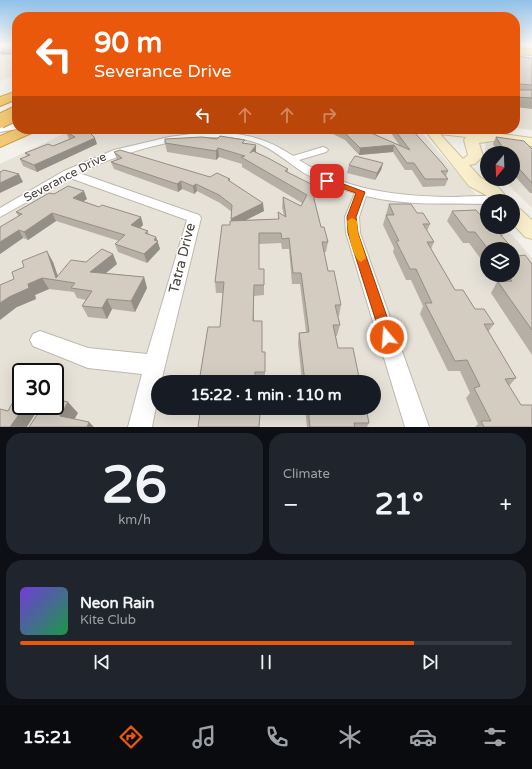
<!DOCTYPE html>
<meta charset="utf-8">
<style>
body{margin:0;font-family:"Varela Round",sans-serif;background:#20242c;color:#f1f3f6;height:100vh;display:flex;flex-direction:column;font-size:15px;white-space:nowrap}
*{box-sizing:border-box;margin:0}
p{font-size:13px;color:#9ea1a6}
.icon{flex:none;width:22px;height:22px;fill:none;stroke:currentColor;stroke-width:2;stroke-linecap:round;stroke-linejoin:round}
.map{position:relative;height:427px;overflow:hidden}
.drawer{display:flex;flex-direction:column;gap:6px;padding:6px;background:#0d0f14;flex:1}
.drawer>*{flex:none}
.hud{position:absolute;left:12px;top:12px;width:508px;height:122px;border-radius:16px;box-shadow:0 4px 16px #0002;background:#ea580c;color:#fff;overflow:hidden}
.needle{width:26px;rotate:199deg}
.tools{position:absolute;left:480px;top:146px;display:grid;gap:8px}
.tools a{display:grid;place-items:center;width:40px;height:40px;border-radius:50%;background:#171b24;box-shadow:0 4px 16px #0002;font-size:20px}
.speed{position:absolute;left:12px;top:363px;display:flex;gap:8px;font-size:20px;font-weight:700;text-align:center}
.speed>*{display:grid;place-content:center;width:52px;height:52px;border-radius:50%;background:#171b24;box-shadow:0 4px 16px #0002;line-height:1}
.speed .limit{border:2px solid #111;border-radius:6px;background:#fff;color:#111}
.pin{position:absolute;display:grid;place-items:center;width:34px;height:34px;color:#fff;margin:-17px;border-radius:8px;box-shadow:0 2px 6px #0006}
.me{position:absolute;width:44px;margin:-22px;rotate:342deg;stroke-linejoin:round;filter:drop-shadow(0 0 3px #0008)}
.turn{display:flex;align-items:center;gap:14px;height:84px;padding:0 16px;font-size:18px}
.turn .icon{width:52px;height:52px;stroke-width:2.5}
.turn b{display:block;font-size:28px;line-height:34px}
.lanes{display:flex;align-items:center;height:38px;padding:0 16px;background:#0003;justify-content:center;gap:20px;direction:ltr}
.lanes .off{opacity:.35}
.big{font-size:30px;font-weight:700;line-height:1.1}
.drawer .widget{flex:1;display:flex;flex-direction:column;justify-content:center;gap:6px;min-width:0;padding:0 14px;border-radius:16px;background:#20242c}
.drawer .dial{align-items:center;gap:0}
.dial b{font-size:52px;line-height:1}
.song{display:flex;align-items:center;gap:12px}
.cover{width:48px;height:48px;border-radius:6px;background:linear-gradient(135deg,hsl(260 70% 55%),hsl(140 70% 35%))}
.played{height:4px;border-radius:2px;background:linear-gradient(90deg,#ea580c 80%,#363941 80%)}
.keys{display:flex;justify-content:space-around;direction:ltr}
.heat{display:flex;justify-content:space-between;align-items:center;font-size:22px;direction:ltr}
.drawer .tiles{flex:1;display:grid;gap:6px;grid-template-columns:1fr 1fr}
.widget:last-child{grid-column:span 2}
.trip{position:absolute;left:151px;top:375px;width:230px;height:40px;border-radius:20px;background:#171b24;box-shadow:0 4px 16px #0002;font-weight:700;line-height:40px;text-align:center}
.dock{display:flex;height:64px;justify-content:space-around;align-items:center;background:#090b0e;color:#9ea1a6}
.dock .icon{width:28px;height:28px}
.dock .current{color:#ea580c}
.dock b{font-size:18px;color:#f1f3f6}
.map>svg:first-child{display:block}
.residential{fill:#e7e2d8;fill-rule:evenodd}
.education{fill:#ebe5d5}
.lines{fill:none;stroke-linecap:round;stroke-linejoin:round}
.lane-casing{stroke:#beb8ad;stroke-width:2}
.street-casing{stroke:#beb8ad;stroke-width:2}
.secondary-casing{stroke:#cfc29d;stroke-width:2}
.highway-casing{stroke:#d09e47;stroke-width:2}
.lane{fill:#fff;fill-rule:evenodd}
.street{fill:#fff;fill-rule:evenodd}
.secondary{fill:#faefcd;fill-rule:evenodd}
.highway{fill:#f1c977;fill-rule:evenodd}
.tram{stroke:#989898;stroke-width:1}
.highway-bridge-casing{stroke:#d09e47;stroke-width:16;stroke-linecap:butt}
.highway-bridge{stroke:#f1c977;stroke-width:14}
.wall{fill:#b6afa5}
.shaded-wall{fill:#948f86}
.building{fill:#d4ccc0;stroke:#948f86}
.route{fill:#ea580c;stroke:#983908}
.slow{fill:#f59e0b}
.labels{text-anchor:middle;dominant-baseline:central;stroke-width:3;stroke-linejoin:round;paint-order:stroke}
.street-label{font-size:12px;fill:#474139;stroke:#fff}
.near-street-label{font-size:14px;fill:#474139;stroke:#fff}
</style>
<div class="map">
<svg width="532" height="427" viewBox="0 0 532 427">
<rect width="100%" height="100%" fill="#f3f1ea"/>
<!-- residential -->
<path class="residential" d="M515 61 532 62V130L515 128Z
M74 129H385L423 134 487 207V227H505L532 258V427H0V164ZM487 249H513V275H487ZM21 372H55V406H21ZM158 382H374V408H158Z
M486 142 532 146V208L502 179H513V153H487V164L484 161Z"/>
<!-- education -->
<path class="education" d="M0 44H17V75L0 81Z"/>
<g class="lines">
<!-- lane casing -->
<g class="lane-casing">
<path id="lane" d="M17 48V50L0 51V49Z"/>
</g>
<!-- street casing -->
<g class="street-casing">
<path id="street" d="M17 123V129L0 132V126Z
M198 133C235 132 261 134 293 156L323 147 326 148 328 150 326 152 299 160C344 190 396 196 448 197 466 197 487 194 505 198L507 201H487V204C446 203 406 206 366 196L359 217 360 233 429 427H405L346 233 345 217 355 193C337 188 320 182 304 173 290 164 278 153 264 146 215 122 124 151 79 173L199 215 201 218 161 382H158V396L152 427H128L142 374 88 368 33 346 30 340 33 334 40 331 88 348 147 354 187 220 70 178 0 217V208L64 171 114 150 169 137Z"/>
</g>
<!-- secondary casing -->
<g class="secondary-casing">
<path id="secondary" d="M424 129H463L532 138V146L493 141 479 143 483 156 475 164 469 165 481 178 498 187 510 201H491L486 195 469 186ZM440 134 466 137 464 140 468 155 463 159Z
M513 207 520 209 532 220V239L525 237 513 224Z"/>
</g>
<!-- highway casing -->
<g class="highway-casing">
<path id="highway" d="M515 48 532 49V55L515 54Z
M17 91V99L0 106V97Z
M17 129H36L34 132 0 147V136Z"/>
</g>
<!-- lane -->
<use href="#lane" class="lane"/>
<!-- street -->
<use href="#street" class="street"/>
<!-- secondary -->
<use href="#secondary" class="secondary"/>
<!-- highway -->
<use href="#highway" class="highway"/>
<!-- tram -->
<path class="tram" d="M0 120 17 115"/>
<!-- highway-bridge casing -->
<g class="highway-bridge-casing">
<path id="highway-bridge" d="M0 121 17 113"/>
</g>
<!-- highway-bridge -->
<use href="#highway-bridge" class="highway-bridge"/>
</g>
<!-- wall -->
<path class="wall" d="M17 44V47H12L11 45Z
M515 56 532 58V109L515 107Z
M334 129H362L400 146 391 133 392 129H409L448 171 446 176 448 179 445 186 423 187 412 170H405L393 152 359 155 345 140 333 134Z
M66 132 97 144 37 172 23 166 20 159 27 156 25 153 53 146 70 139H69Z
M496 137 532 149V193H530L513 174V153H498L493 144Z
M165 143H245L256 152 288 169V172L314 199 321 227 328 242 326 252H324L328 271 341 305 339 316H338L340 325 337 336H336L338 348 360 382H302L298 343 299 333 306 332 300 284H292L289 249H282L281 243 259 244V269H264V295L254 296V321L262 352H265V382H199L220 327 223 293H216L215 282 231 221 232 212 220 203 197 191 194 194 182 189 178 192 114 169 111 162 117 159 114 152 210 177 230 179V181L264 211 246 220 278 219V212L284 216 282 207 283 197 301 206 302 203 242 167V164L219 157 216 160 167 152Z
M383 163 381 170 375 180 347 173 349 165Z
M54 194 87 199 83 201 99 207 141 217 143 225 140 228 148 231 149 235 156 237 160 249 147 263 118 252 115 244 119 241 56 221 28 240 23 238 0 254 19 217 16 212Z
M389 204 417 213 430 224 427 231 434 242 431 249 455 290 475 309 494 324 488 332 516 378 509 386 532 427H475L478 424 466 398 470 393 460 371H448L420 314 423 306 411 280H406L393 252 394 248 383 225Z
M452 211 483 218 504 232 502 237 513 249H487V267L469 243H463L447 221Z
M518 256 532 264V355L491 293 497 282 492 275H513Z
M53 262 58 276 86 262 117 264 106 273 144 277 147 288 135 312 112 309 107 319 88 317 82 306 86 300 77 298 74 292 49 289 35 295 36 299 17 307 14 279Z
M305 408H366L369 423 367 427H307Z"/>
<!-- shaded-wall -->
<path class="shaded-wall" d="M0 52H17V54L1 55Z
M95 138 97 144 37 172 34 165Z
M256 145V154L250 153Z
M394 145 393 152 359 155 360 148Z
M218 148 219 157 216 160V151Z
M383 163 381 170 375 180 377 173Z
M19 174 23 182 0 193V183Z
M181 181 182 189 178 192 177 184Z
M196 184 197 191 194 194 193 186Z
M84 191 87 199 76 206 73 198Z
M263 203 264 211 232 227 231 219Z
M52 213 56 221 28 240 24 232Z
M141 217 143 225 134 234 131 225Z
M19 230 23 238 0 254V242Z
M156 237 160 249 147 263 144 254Z
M47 251 53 262 59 280 56 278Z
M113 254 117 264 95 282 90 272Z
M144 277 147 288 135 312 131 301Z
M42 278 49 289 35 295 36 299 17 307 0 320V303L28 284Z
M254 285V296L253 332V321Z
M107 299 112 309 107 319 102 308Z
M68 402 78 413 70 427 60 416Z
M25 406H27L35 414 27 427H10Z
M89 422 94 427H87Z"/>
<!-- building -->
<path class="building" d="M12 44H17V45H11Z
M17 49V52H0L3 50Z
M515 56 532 58V85L519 84 518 90H532V98L515 97Z
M78 129H86L95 138 34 165 20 159 30 155 25 153 38 148 48 144 53 146 75 137 66 132Z
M337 129H362L410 150 394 129H409L411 132H414L442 163 448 171H441L448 179H425L414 163H407L394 145 360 148 346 134Z
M220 136 245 140 242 143 256 145 250 153 253 151 268 158 288 169 285 171 311 184 315 185 314 199 321 227H324L328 242H322L328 271H334L341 305H335L340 325H333L338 348H353L360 382H305L299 333 309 332 301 273H293L289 238 282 239 281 233H259V269H264V285H254L253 321H262V352H265V372H255V382H199L208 327H220L224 282H215L222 225H230V221L279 219 278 212 286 217 283 197 301 206 307 195 241 157 245 156 218 148 216 151 165 143V139L202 137 217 139Z
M496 137 524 141 532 149V183L513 162V153H506Z
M120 150 210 177 217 173 230 179 228 180 263 203 231 219 232 205 219 195 196 184 193 186 181 181 177 184 111 162 122 158 114 152Z
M355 156 383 163 377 173 349 165Z
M4 170 19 174 0 183V172Z
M68 186 84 191 73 198 99 207 102 205 141 217 131 225 148 231 145 233 156 237 154 240 158 241 144 254 115 244 125 235 52 213 24 232 19 230 0 242V227L22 214 16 212 49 193 54 194Z
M389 204H411L417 213H423L430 224H423L434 242H427L455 290H463L475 309H484L494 324H484L516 378 505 379 521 405H532V427H484L481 421H491L474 388 480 386 467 360 455 361 425 303H432L416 269H410L396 241H399L386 215H394Z
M476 210 483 218H487V227H500L504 232H498L513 249H488L475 232H468L452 211Z
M102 249 113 254 90 272 144 277 131 301 107 299 102 308 82 306 92 291 71 288 75 283 42 278 28 284 29 288 9 297 0 303V285L14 279 12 272 24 267 22 261 47 251 56 278 71 260 86 262Z
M513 250 518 256 525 255 532 264V330L498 282 512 281 507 275H513Z
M55 399 68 402 60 416 89 422 87 427H29L41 409 39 407 40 406H55Z
M13 402 21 403V406H25L10 427H0V409L8 411Z
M211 408H255V414H260L259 427H198L200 413H211Z
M308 408H366L369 423H354L355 427H310Z"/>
<!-- sky -->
<linearGradient id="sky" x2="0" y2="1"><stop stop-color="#90c0e9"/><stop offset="0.43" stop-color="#faf9f6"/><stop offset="1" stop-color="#faf9f6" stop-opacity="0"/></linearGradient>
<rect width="532" height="103" fill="url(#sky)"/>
<!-- route -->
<path class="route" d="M327 178 365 192 356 217 358 233 394 337 392 342 387 343 383 342 381 337 348 233 347 217 356 193 324 182V179Z"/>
<!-- slow -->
<path class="slow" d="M352 218 357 221 358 233 366 258 361 262C352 259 348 231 347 221Z"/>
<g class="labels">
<!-- street labels -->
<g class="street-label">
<text transform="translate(65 177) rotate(-28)">Severance Drive</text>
</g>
<!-- near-street labels -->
<g class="near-street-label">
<text transform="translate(182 258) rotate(-76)">Tatra Drive</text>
</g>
</g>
</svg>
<div class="tools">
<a><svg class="needle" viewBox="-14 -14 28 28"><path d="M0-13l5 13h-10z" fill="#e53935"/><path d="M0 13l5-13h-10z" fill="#9ea1a6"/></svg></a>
<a><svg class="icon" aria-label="sound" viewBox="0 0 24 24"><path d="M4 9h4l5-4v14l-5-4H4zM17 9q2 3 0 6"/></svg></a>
<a><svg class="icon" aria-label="layers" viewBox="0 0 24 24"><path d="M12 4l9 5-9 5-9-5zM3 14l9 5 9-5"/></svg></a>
</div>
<div class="speed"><div class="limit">30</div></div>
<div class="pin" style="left:327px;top:181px;background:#d93025"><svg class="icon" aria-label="arrive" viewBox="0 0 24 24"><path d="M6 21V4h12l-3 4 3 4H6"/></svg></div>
<svg class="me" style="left:387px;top:337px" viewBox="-20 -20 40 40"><circle r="17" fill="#ea580c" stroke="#fff" stroke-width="3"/><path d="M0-11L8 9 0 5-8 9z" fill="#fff"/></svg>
<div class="trip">15:22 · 1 min · 110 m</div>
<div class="hud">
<div class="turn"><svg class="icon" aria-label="left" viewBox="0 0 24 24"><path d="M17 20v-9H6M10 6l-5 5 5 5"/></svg><div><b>90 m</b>Severance Drive</div></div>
<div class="lanes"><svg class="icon" aria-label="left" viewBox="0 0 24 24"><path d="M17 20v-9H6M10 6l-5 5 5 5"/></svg><svg class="icon off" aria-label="ahead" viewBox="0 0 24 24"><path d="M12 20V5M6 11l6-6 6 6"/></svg><svg class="icon off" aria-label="ahead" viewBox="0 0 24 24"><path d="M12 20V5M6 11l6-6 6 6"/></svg><svg class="icon off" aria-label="right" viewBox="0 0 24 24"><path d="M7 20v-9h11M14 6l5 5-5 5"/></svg></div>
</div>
</div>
<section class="drawer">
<div class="tiles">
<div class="widget dial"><b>26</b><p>km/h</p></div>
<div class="widget"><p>Climate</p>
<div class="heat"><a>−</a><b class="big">21°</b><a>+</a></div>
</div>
<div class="widget">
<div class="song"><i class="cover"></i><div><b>Neon Rain</b><p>Kite Club</p></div></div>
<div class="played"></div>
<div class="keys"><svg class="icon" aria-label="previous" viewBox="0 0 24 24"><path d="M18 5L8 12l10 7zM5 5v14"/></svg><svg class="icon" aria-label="pause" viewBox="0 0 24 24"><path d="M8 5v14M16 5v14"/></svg><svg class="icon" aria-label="next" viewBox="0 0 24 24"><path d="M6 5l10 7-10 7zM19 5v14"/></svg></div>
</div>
</div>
</section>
<nav class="dock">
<b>15:21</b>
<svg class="icon current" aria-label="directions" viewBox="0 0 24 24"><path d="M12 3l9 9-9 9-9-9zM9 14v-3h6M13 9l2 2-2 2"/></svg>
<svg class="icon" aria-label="music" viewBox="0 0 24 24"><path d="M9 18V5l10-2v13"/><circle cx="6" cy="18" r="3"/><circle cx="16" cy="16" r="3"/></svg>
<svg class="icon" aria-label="phone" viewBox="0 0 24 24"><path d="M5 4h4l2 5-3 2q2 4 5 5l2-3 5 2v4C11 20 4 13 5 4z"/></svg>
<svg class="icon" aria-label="climate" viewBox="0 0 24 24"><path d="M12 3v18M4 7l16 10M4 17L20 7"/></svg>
<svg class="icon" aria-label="car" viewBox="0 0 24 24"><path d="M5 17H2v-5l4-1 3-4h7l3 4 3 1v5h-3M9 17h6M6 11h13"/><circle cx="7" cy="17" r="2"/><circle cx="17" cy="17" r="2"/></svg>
<svg class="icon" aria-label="filters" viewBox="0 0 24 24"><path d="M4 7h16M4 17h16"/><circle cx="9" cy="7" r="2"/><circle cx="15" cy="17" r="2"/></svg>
</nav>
